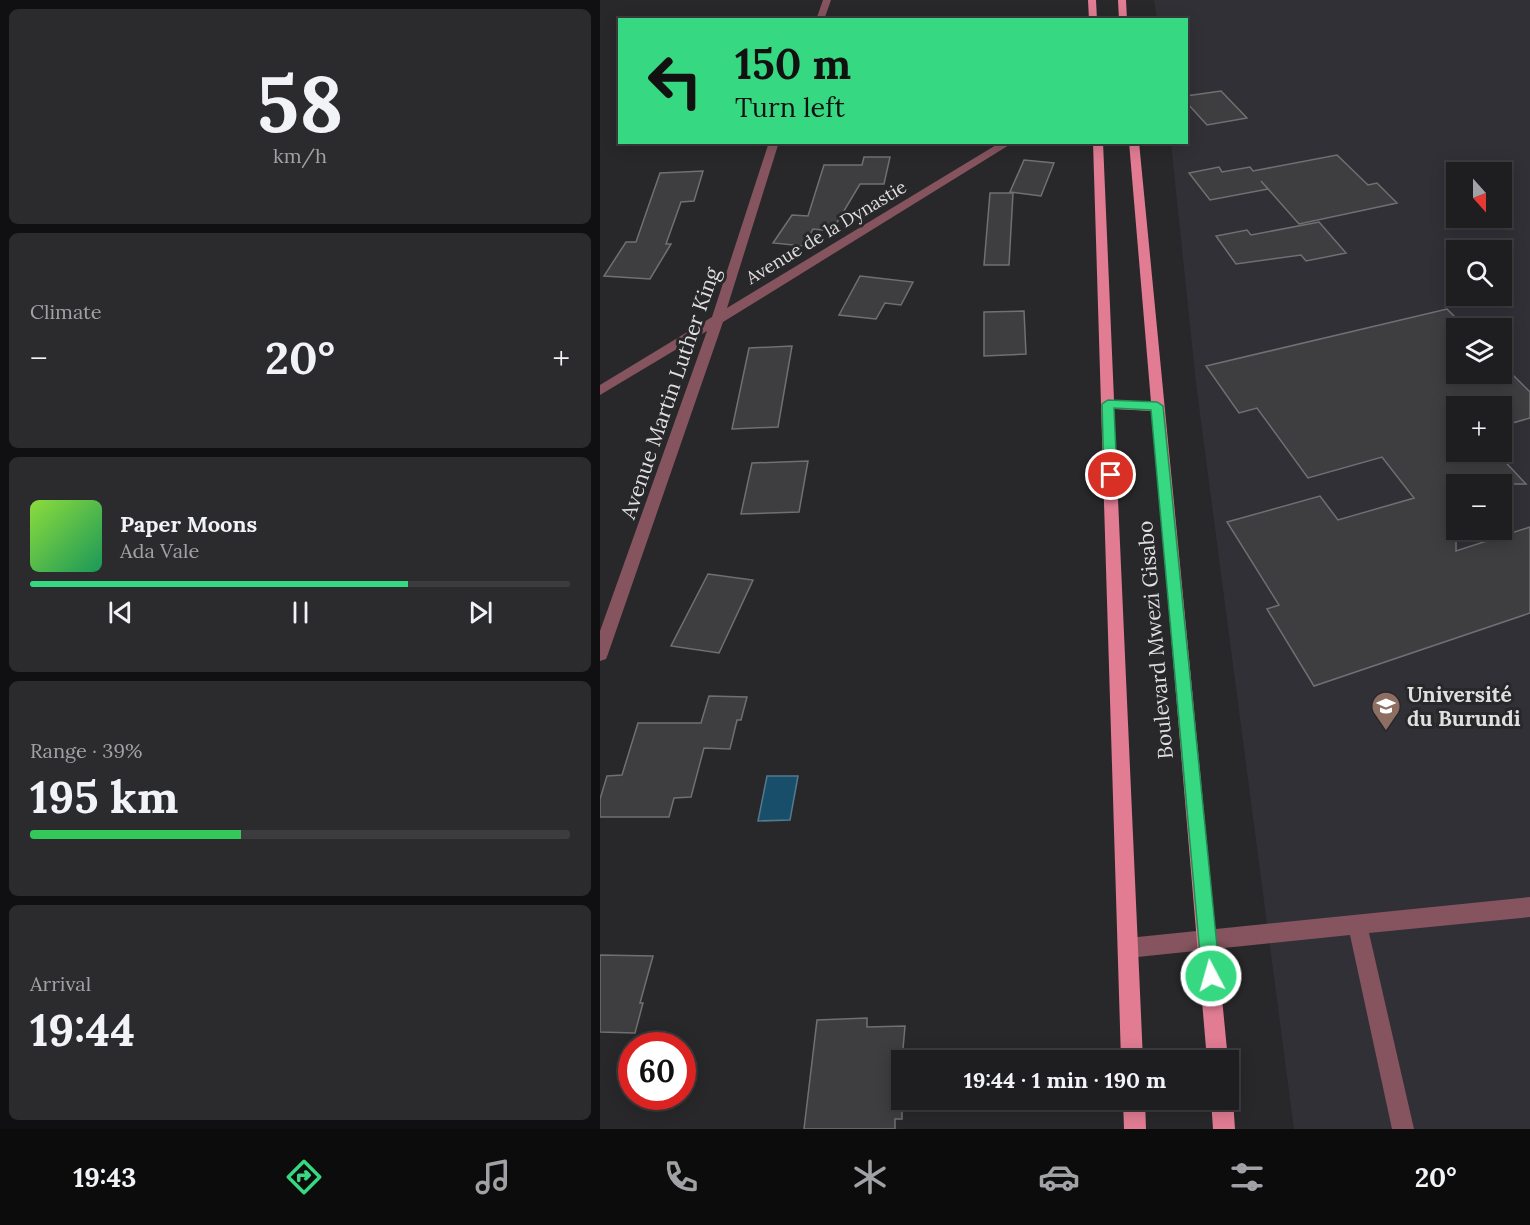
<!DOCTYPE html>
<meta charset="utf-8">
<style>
body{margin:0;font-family:Lora,serif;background:#2b2b2d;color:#f1f3f6;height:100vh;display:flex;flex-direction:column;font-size:22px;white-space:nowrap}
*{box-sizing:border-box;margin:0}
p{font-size:20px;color:#a1a2a5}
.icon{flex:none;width:33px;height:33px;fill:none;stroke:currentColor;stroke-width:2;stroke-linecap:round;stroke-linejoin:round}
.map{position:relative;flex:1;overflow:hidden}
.drawer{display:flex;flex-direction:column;gap:9px;padding:9px;background:#101012;width:600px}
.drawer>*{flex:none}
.hud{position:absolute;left:18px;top:18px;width:570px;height:126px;border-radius:0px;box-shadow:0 3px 15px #0003,0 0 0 2px #3c3c3e;background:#36d881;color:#111;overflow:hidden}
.needle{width:39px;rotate:159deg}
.fabs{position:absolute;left:846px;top:162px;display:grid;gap:12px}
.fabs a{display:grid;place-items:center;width:66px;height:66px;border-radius:0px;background:#1e1e20;box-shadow:0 3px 15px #0003,0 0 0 2px #3c3c3e;font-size:30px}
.speed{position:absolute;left:18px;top:1032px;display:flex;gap:12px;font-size:30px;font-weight:700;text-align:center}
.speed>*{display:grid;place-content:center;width:78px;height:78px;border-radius:50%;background:#1e1e20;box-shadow:0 3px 15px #0003,0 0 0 2px #3c3c3e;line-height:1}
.speed .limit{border:9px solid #d22;background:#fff;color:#111}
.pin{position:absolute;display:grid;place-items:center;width:51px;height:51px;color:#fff;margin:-26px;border:3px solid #fff;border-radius:50%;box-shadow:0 2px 6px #0007}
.me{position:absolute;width:66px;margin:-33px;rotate:354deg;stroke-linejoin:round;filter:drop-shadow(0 0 4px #0008)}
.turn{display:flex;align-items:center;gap:21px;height:126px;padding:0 18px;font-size:27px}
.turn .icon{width:78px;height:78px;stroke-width:2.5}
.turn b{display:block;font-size:42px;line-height:51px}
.big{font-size:45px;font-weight:700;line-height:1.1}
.drawer .tile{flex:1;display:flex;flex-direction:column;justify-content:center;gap:9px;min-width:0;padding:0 21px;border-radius:9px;background:#2b2b2d}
.drawer .dial{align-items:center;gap:0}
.dial b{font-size:78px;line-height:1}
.song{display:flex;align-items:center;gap:18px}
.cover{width:72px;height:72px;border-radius:9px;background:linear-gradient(135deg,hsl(90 70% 55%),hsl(150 70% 35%))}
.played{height:6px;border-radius:3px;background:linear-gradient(90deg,#36d881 70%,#3c3c3e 70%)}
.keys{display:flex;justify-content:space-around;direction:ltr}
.heat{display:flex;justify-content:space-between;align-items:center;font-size:33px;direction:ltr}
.charge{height:9px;border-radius:4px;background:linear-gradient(90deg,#34c759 39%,#3c3c3e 0)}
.trip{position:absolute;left:291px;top:1050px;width:348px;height:60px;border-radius:0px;background:#1e1e20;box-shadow:0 3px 15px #0003,0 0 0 2px #3c3c3e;font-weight:700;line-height:60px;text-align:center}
.tab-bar{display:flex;height:96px;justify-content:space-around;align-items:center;background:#0c0c0d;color:#a1a2a5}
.tab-bar .icon{width:42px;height:42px}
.tab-bar .selected{color:#36d881}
.tab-bar b{font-size:27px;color:#f1f3f6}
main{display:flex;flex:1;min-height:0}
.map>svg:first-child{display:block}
.built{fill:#313037;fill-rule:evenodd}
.water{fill:#194e6a;stroke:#547a8d;stroke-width:1.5}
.building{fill:#3e3d40;stroke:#716f72;stroke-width:1.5}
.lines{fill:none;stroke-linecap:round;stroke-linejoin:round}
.minor{fill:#85545e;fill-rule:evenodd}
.major{fill:#e17c93;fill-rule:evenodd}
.route{fill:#36d881;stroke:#238c54;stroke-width:1.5}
.labels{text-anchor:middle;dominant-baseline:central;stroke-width:6;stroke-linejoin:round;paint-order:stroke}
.far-street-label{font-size:18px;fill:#dfdfe0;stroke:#28282a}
.street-label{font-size:21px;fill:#dfdfe0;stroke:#28282a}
.poi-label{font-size:21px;font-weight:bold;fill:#dfdfe0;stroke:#28282a;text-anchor:start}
</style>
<main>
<section class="drawer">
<div class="tile dial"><b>58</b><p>km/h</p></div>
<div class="tile"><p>Climate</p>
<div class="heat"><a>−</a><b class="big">20°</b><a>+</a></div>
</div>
<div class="tile">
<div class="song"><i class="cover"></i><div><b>Paper Moons</b><p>Ada Vale</p></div></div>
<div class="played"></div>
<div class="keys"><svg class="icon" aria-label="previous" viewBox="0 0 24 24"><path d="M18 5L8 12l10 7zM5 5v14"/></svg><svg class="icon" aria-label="pause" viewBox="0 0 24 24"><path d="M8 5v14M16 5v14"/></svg><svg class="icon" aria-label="next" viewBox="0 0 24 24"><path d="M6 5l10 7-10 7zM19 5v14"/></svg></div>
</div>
<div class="tile"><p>Range · 39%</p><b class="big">195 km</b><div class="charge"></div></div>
<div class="tile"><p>Arrival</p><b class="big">19:44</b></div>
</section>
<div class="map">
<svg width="930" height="1129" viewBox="0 0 930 1129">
<rect width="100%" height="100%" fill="#28282a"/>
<!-- built -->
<path class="built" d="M554 0H930V1129H694L596 383 571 143 586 142V20L557 19ZM856 172H902V218H856ZM856 250H902V296H856ZM856 328H902V374H856ZM856 406H902V452H856ZM856 484H902V530H856Z"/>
<!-- water -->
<path class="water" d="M167 776H198L190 820 158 821Z"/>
<!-- building -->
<path class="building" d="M621 91 647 118 607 125 586 102V96Z
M737 155 768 185 777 183 797 203 699 224 661 181 668 189 610 200 589 173 619 167 622 172 650 167 653 171Z
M264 157H290L284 184H260L232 231 213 229 203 246 173 243 192 215 208 216 224 165H262Z
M424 160 454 163 441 196 410 192Z
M103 171 94 201 81 202 66 244H71L50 279 4 276 26 242H36L60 173Z
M390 193H413L409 265H384Z
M719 222 746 253 706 261 701 255 636 264 616 236 647 230 651 235Z
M260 276 313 282 301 305 285 303 276 319 239 315Z
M847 309 856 318V383L902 374V371L908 370 930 392V418L902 426V406H856V452H896L926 484H856V551L930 527V613L714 686 667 609 679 605 627 522 720 496 738 520 814 498 782 457 708 478 657 408 639 413 606 366Z
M424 311 426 354 384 356V312Z
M192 346 178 427 132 429 149 348Z
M208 461 199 512 141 514 152 463Z
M108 574 153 580 119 653 71 646Z
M109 696 147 697 141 720H137L130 749 104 748 91 797 74 798 69 817H0V799L7 776 22 775 38 723H101Z
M0 955 53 956 40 1003H43L35 1033 0 1032Z
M267 1018V1027L305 1026 302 1060V1119H295V1129H204L217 1020Z"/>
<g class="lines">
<!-- minor -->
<path class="minor" d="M223 0H231L224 20H216Z
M169 142H179L127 308 401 142H414L123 322 8 654 6 659 0 661V631L107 331 0 395V385L112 317Z
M930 897V917L769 933 814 1129H792L750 935 528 958 521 955 518 948 521 941 528 938Z"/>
<!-- major -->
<path class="major" d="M488 0H496L497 20H489Z
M518 0H526L527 20H519Z
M493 142H503L514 400 551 402 529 142H539L628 1060H607L552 411 514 409 543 1060H521Z
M628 1092 633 1100 635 1129H613L611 1100H628Z
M523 1100H545L546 1129H524Z"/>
</g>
<!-- route -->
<path class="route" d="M508 400 557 402 563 406 620 976 617 982 611 985 604 982 602 976 551 410 514 408 517 475 511 479 504 475 502 404Z"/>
<!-- icons -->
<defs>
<g id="university-pin" transform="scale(1.5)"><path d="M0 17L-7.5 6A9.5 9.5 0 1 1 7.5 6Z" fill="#8d6e63" stroke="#28282a"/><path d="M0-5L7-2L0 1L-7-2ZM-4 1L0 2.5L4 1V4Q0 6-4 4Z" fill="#fff"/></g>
</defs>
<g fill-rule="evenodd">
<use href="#university-pin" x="786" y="706"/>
</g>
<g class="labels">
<!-- far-street labels -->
<g class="far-street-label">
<text transform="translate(226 232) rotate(-31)">Avenue de la Dynastie</text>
</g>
<!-- street labels -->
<g class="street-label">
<text transform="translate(70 393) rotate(-71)">Avenue Martin Luther King</text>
<text transform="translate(555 640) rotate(-95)">Boulevard Mwezi Gisabo</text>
</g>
<!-- poi labels -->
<g class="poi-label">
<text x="807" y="694">Université<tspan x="807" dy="24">du Burundi</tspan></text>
</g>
</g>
</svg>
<div class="fabs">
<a><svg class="needle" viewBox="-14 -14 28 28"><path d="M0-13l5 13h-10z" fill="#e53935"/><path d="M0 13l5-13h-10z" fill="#a1a2a5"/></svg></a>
<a><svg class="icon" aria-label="search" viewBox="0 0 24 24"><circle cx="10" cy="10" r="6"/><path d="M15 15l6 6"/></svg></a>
<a><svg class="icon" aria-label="layers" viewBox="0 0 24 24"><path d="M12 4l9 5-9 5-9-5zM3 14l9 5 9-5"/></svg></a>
<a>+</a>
<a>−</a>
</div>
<div class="speed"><div class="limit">60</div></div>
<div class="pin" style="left:511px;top:475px;background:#d93025"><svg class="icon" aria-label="arrive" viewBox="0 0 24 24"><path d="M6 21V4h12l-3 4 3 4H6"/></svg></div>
<svg class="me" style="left:611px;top:976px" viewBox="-20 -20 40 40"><circle r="17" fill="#36d881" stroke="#fff" stroke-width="3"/><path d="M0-11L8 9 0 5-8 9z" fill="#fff"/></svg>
<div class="trip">19:44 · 1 min · 190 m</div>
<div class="hud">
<div class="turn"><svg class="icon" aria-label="left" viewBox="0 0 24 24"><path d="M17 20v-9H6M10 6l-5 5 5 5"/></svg><div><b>150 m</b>Turn left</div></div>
</div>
</div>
</main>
<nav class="tab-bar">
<b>19:43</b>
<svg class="icon selected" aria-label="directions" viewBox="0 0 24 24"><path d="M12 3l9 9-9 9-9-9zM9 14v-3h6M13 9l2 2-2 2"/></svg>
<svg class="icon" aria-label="music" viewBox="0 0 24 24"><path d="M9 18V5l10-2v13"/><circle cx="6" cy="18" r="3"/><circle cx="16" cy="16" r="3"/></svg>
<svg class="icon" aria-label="phone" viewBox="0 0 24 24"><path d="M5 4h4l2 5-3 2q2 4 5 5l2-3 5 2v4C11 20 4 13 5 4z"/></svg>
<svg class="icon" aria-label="climate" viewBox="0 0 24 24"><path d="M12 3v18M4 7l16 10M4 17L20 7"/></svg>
<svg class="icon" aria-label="car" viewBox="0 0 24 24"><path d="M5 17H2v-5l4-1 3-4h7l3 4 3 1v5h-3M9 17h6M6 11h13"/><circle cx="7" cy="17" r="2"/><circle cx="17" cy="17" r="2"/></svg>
<svg class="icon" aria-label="filters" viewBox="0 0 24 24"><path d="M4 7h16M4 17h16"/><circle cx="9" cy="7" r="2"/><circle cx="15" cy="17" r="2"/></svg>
<b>20°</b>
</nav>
